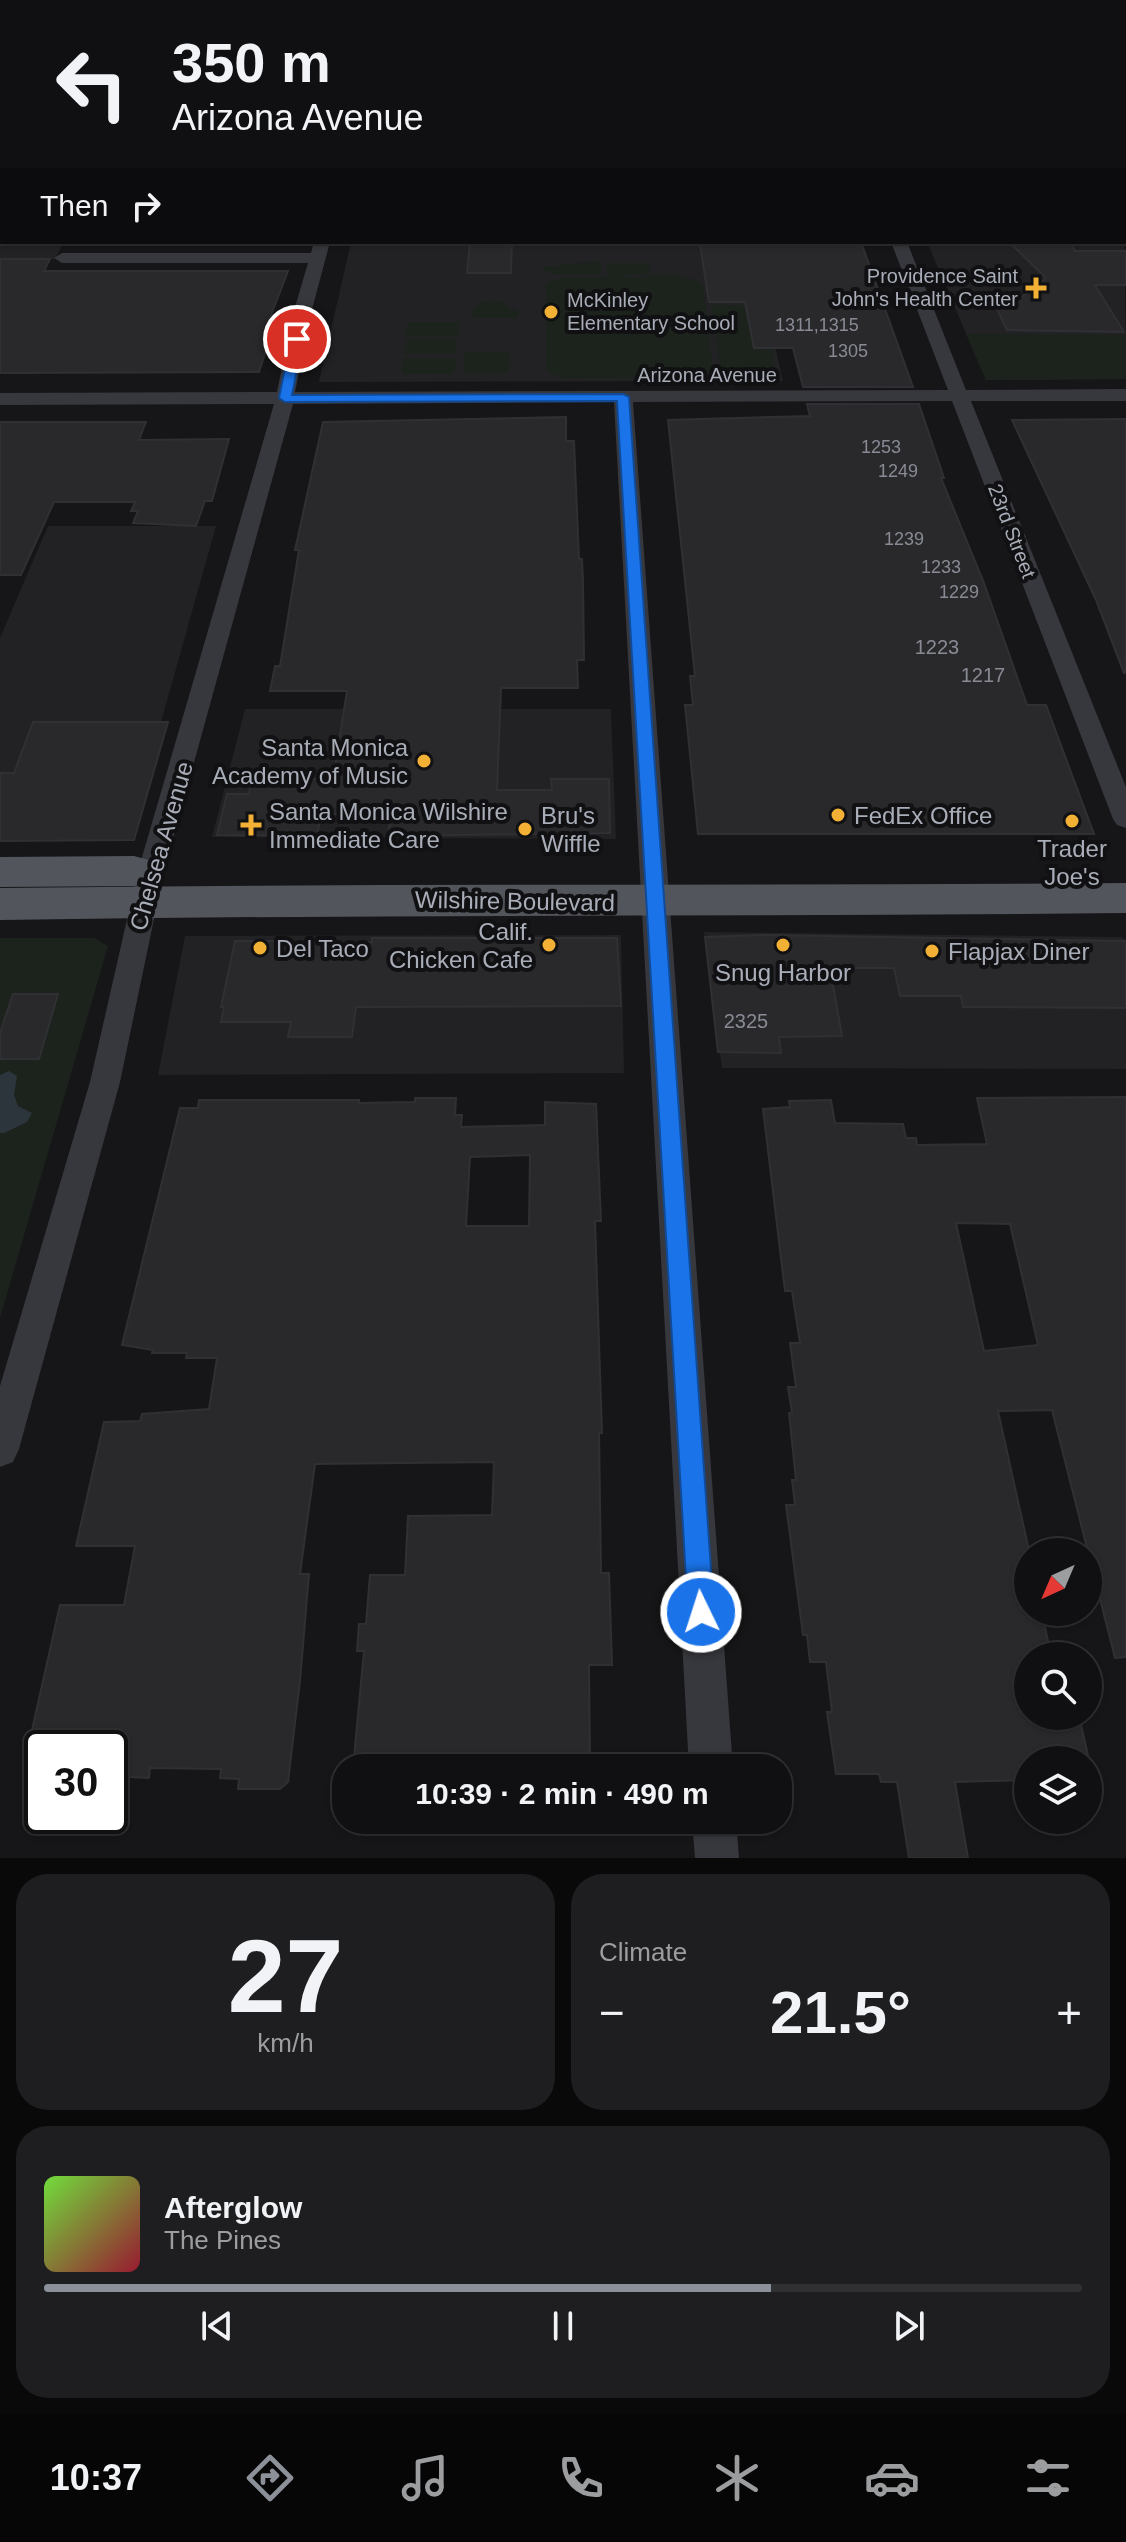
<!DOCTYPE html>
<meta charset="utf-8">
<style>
body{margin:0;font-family:Arial,sans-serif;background:#1e1e20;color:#f1f3f6;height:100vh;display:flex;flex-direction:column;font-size:30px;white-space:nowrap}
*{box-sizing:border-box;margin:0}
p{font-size:26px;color:#9c9d9f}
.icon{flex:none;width:44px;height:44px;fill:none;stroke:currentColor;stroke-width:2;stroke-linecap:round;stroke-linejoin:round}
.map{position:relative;height:1858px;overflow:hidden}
.sheet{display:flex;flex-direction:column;gap:16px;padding:16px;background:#09090a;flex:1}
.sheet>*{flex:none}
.banner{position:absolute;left:0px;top:0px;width:1126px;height:244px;box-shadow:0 2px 6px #0004,0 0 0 2px #303032;background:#101012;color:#f1f3f6;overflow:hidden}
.needle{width:52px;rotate:224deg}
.tools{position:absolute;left:1014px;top:1538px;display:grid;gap:16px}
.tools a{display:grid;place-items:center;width:88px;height:88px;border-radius:50%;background:#101012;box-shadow:0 2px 6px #0004,0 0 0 2px #303032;font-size:40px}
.speed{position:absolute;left:24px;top:1730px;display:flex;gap:16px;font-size:40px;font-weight:700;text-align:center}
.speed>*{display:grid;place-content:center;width:104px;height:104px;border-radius:50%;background:#101012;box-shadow:0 2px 6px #0004,0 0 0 2px #303032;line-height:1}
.speed .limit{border:4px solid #111;border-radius:12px;background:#fff;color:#111}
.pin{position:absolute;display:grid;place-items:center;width:68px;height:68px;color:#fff;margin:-34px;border:4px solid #fff;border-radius:50%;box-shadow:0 2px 8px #0007}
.me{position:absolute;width:88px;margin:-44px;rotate:356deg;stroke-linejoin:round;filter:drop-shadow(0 0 6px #0008)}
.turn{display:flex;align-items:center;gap:28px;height:168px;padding:0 40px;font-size:36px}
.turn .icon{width:104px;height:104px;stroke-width:2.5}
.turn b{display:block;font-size:56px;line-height:68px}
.then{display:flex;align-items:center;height:76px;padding:0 40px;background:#0003;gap:16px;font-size:30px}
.big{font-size:60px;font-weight:700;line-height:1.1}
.sheet .tile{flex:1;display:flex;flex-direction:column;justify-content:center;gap:12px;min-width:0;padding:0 28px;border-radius:32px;background:#1e1e20}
.sheet .dial{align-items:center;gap:0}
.dial b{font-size:104px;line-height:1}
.song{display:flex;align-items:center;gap:24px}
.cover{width:96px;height:96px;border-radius:12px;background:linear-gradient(135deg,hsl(100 70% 55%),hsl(350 70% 35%))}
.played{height:8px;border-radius:4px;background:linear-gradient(90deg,#8c9099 70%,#303032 70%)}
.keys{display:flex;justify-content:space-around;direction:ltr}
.heat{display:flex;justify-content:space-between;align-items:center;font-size:44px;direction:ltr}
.sheet .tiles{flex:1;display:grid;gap:16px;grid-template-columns:1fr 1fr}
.tile:last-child{grid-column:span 2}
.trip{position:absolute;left:332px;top:1754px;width:460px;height:80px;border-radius:32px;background:#101012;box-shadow:0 2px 6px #0004,0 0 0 2px #303032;font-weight:700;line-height:80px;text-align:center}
.menu{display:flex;height:128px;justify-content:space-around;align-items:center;background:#060607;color:#9c9d9f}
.menu .icon{width:56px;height:56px}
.menu .current{color:#8c9099}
.menu b{font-size:36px;color:#f1f3f6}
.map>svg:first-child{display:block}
.built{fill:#222225}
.green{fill:#1c231d}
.water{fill:#2c353c}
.building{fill:#29292c;stroke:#303034;stroke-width:2;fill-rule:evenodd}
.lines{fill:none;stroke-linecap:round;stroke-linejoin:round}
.minor{fill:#37383d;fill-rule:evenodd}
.primary{fill:#53555c;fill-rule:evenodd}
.route{fill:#1a73e8;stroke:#114b97;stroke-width:2}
.poi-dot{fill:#f2b134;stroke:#111113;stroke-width:3}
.labels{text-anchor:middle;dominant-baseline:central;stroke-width:8;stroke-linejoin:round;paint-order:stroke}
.far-number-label{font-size:18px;fill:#888b94}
.far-poi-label{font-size:20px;fill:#a8adb8;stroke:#111113;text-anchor:end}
.far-street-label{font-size:20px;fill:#a8adb8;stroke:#111113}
.number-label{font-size:20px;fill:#888b94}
.poi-label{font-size:24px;fill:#a8adb8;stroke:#111113;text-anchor:start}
.street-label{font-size:24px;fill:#a8adb8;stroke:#111113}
</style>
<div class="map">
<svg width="1126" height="1858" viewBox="0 0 1126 1858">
<rect width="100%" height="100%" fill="#161618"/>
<!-- built -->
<path class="built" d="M1124 160 1126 379 986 380 927 242H1124Z
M0 162 2 242H64L55 259H0Z
M351 242H751L783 381 319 382Z
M48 526H216L128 840H0V638Z
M245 709H611L616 839 212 837Z
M704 932 1121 937 1126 940V1069L722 1068Z
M621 935 624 1073 158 1075 185 936Z"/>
<!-- green -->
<path class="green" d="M601 262 602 273 576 276 543 272V266H559L560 264Z
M606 263H649L650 274 626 275V277C648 277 686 270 703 285L713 371 698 377 564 378 546 371V283L561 278 607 277Z
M489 301H499L518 312V318H473V310L481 303Z
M711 305H763L777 378H722Z
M408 322H459L458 336H406Z
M966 334 1126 335V379L986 380Z
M406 340H457L456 354H404Z
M465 352H509L508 372H463Z
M403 359H456L454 374H402Z
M0 938H94L108 946 0 1318Z"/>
<!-- water -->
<path class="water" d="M9 1071 17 1076 14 1095 18 1106 32 1113 27 1122 4 1133H0V1075Z"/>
<!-- building -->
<path class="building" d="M470 242H512L511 273H467Z
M861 242 913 387H803L793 348H754L745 302H709L700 244Z
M1009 242H1070L1075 251H1126V285H1095L1124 332 1007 330 997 309 1022 297 1046 278Z
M0 259H50L44 271H288L268 323H275L259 372 0 373Z
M807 404H919L944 478H941L984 583 1027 705H1046L1094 834H698L685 705H693L690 676H695L668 420 810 416Z
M566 417V441H574L579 559H582L583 581 584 660H577L578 688H501L497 790H552L551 779H609L610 833 388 836 391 814H321L317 836 217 835 227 794H249L252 779H333L347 691H270L275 666H280L299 550H295L323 422Z
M1126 419V672L1124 673 1096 600 1012 420Z
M0 422H146L139 440 229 439 212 501H205L196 526 133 523 138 511H131L135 502H54L21 575H0Z
M33 722H168L134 840 0 841V773H14Z
M765 935 1126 941V1008L963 1007 961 996H900L894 968H830L842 1036 779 1037 781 1053 718 1052 705 937Z
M372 938H617L621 1006 356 1007 352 1037H288L291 1022H221L224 1007H221L235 941H282L295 953 307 943 372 942Z
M13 994H58L39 1059H0V1033Z
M1126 1097V1657L1115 1658 1052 1410 998 1411 1028 1546V1612H1042L1051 1656H1028V1716H1079L1089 1760H1028V1780L955 1782 968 1858H909L897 1782H881L879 1774H836L827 1712H832L826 1662H810L807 1635H803L786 1505H795L792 1480H796L789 1413H792L788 1387H796L790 1343H800L792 1291H785L763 1109 790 1107 789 1101 831 1100 835 1123 903 1124 906 1138H916L917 1145 987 1144 977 1098ZM956 1223 1010 1224 1038 1345 984 1351Z
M415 1098H456L455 1115H462L461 1127 545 1125V1102L596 1104 601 1221H595L602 1433H599L601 1573H609L612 1665H589L590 1766 353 1768 364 1651H357L359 1624H366L370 1575H405L408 1516 492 1515 494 1462 315 1464 300 1574H309L300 1681 288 1782 280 1789H238L239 1779 220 1778 221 1769 150 1768 149 1778 110 1776V1748H28L60 1605H124L135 1546H76L104 1422 140 1421 142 1414 209 1409 217 1358H186L187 1353H152L153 1350 122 1345 180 1108H198L199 1100H359V1103L415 1102ZM530 1155 529 1226H466L470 1157Z"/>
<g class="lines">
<!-- minor -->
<path class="minor" d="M183 0H195L182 2Z
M391 0H403L390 2Z
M519 0H531V2H519Z
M778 0H790V2H778Z
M314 242H330L310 317 295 392 948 390 891 242H907L966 390 1126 389V401H971L1126 787V828L1117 825 1113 819 952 401 633 402 733 1768H689L614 402 293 404 164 871 120 1082 19 1449 13 1462 0 1467V1386L90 1082 138 871 274 404 0 405V393L277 392 292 317 308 263H62L54 258 62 253H311Z
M692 1820H736L739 1858H695Z"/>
<!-- primary -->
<path class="primary" d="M652 0H670V2H652Z
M1124 142H1126V156H1124Z
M0 143H2V157H0Z
M134 856 149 860 155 871 149 882 134 886 0 887V857Z
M1126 883V913C751 917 375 914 0 920V888C375 883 751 886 1126 883Z"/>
</g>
<!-- route -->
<path class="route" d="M297 335 303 339 292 395 623 394 629 397 714 1612 710 1621 701 1625 692 1621 688 1612 617 401 285 402 279 398 291 339Z"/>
<!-- markers -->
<g class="poi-dot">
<path d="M1032 276h8v8h8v8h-8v8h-8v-8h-8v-8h8z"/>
<circle cx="551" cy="312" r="8"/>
<circle cx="424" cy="761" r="8"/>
<circle cx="838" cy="815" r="8"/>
<circle cx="1072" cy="821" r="8"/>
<path d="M247 813h8v8h8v8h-8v8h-8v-8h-8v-8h8z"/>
<circle cx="525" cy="829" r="8"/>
<circle cx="549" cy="945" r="8"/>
<circle cx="783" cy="945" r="8"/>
<circle cx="260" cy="948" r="8"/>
<circle cx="932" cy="951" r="8"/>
</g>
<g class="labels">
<!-- far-number labels -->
<g class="far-number-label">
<text x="817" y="325">1311,1315</text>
<text x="848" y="351">1305</text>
<text x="881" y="447">1253</text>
<text x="898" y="471">1249</text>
<text x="904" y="539">1239</text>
<text x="941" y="567">1233</text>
<text x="959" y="592">1229</text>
</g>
<!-- far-poi labels -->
<g class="far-poi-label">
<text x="1018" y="276">Providence Saint<tspan x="1018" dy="23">John's Health Center</tspan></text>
<text x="567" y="300" text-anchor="start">McKinley<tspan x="567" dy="23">Elementary School</tspan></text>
</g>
<!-- far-street labels -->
<g class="far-street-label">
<text x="707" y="375">Arizona Avenue</text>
<text transform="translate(1012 531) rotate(69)">23rd Street</text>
</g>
<!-- number labels -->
<g class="number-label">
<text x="937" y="647">1223</text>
<text x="983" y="675">1217</text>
<text x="746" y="1021">2325</text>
</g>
<!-- poi labels -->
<g class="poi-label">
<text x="408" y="747" text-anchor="end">Santa Monica<tspan x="408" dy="28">Academy of Music</tspan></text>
<text x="269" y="811">Santa Monica Wilshire<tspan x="269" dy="28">Immediate Care</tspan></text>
<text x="541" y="815">Bru's<tspan x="541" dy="28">Wiffle</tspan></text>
<text x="854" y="815">FedEx Office</text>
<text x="1072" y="848" text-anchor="middle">Trader<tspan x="1072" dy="28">Joe's</tspan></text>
<text x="533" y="931" text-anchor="end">Calif.<tspan x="533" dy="28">Chicken Cafe</tspan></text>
<text x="276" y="948">Del Taco</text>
<text x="948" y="951">Flapjax Diner</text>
<text x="783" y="972" text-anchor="middle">Snug Harbor</text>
</g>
<!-- street labels -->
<g class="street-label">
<text transform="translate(161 846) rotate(-74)">Chelsea Avenue</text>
<text transform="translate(515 901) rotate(1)">Wilshire Boulevard</text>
</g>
</g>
</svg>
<div class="tools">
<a><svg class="needle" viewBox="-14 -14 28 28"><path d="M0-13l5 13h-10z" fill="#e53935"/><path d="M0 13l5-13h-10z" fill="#9c9d9f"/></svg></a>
<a><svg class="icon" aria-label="search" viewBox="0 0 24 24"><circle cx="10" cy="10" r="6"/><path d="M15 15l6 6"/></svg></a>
<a><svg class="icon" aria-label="layers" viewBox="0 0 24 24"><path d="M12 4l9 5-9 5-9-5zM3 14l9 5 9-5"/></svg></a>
</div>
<div class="speed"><div class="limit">30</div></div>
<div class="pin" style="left:297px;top:339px;background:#d93025"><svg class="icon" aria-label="arrive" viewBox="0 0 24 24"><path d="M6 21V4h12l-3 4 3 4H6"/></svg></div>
<svg class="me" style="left:701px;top:1612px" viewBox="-20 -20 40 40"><circle r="17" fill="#1a73e8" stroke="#fff" stroke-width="3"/><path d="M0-11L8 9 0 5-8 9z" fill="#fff"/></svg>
<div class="trip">10:39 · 2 min · 490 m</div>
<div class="banner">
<div class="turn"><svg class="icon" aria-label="left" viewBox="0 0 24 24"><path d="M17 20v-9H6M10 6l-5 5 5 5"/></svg><div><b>350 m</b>Arizona Avenue</div></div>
<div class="then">Then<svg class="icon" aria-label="right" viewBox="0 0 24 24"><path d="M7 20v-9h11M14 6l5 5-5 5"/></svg></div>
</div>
</div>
<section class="sheet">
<div class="tiles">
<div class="tile dial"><b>27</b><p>km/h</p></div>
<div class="tile"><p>Climate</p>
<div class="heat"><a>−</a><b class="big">21.5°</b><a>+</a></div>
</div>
<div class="tile">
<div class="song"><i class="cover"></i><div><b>Afterglow</b><p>The Pines</p></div></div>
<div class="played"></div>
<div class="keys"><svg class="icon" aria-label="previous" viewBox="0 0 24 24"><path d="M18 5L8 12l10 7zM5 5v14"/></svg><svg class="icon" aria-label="pause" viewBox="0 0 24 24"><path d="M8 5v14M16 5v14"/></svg><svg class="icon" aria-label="next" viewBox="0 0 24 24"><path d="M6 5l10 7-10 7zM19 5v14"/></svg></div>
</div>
</div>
</section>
<nav class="menu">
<b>10:37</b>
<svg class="icon current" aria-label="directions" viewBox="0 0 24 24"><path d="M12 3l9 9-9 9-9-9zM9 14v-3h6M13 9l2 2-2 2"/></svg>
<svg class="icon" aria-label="music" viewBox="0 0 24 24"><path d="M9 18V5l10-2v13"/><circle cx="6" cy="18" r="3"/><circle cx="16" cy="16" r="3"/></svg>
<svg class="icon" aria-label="phone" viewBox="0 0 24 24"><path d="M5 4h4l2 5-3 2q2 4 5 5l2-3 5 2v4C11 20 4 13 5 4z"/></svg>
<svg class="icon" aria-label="climate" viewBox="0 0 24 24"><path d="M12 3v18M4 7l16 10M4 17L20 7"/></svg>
<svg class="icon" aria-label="car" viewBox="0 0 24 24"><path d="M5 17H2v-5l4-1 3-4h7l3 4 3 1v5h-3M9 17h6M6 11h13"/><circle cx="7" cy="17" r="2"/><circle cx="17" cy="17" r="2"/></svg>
<svg class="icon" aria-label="filters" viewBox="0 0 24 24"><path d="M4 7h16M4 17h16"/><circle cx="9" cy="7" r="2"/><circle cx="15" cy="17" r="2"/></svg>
</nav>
